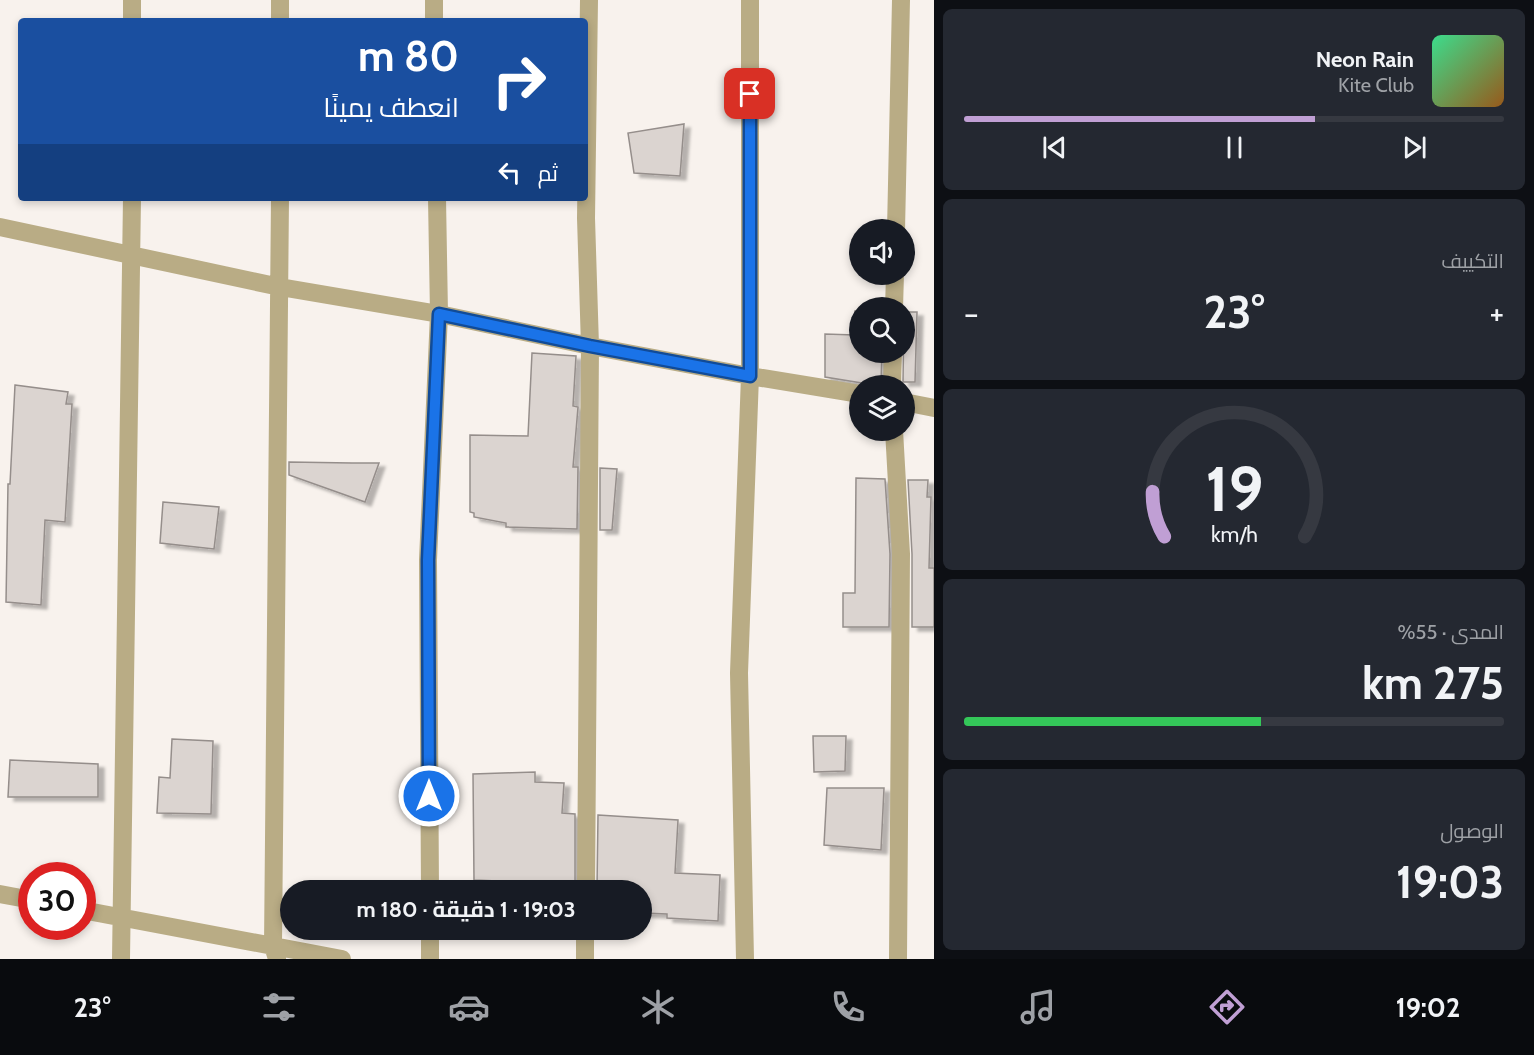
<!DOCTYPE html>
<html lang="ar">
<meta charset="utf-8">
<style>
body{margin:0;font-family:Cabin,Cairo,sans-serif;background:#242831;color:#f1f3f6;direction:rtl;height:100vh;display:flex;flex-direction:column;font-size:22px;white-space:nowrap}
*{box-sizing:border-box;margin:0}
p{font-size:20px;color:#9ea1a6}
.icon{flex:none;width:33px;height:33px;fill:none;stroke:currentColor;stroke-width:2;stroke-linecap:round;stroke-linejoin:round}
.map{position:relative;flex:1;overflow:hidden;direction:ltr}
.panel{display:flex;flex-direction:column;gap:9px;padding:9px;background:#0d0f14;width:600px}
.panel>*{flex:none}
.top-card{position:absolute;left:18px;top:18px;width:570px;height:183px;border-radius:6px;box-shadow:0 3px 9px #0003;direction:rtl;background:#1a4fa0;color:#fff;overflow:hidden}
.buttons{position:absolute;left:849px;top:219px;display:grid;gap:12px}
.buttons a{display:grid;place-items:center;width:66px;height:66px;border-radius:50%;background:#171b24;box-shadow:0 3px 9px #0003;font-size:30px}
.speed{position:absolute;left:18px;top:862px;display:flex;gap:12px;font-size:30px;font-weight:700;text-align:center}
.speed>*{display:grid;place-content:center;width:78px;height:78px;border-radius:50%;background:#171b24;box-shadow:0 3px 9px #0003;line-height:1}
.speed .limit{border:9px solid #d22;background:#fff;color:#111}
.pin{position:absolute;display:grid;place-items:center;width:51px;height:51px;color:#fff;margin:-26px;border-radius:12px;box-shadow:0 3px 9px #0006}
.me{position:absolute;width:66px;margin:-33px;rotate:0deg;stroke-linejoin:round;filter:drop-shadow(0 0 4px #0008)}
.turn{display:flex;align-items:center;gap:21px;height:126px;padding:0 30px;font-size:27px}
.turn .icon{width:78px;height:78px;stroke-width:2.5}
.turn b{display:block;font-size:42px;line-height:51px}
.then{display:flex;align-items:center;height:57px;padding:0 30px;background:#0003;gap:12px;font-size:22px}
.big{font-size:45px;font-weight:700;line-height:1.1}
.panel .widget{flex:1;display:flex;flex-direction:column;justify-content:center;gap:9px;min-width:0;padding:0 21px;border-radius:9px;background:#242831}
.panel .dial{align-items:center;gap:0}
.dial svg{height:156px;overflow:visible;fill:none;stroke:#363941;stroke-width:7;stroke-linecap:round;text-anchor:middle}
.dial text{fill:#f1f3f6;stroke:none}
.song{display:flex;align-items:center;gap:18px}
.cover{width:72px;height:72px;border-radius:9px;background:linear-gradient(135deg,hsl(150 70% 55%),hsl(30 70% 35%))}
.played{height:6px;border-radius:3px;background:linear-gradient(90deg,#c09fd4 65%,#363941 65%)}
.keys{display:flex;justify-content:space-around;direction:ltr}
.heat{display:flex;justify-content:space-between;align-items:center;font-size:33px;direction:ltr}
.charge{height:9px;border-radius:4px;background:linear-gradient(90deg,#34c759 55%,#363941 0)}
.trip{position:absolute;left:280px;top:880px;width:372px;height:60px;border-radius:30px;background:#171b24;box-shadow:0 3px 9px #0003;font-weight:700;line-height:60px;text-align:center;direction:rtl}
.tabs{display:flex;height:96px;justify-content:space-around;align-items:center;background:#090b0e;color:#9ea1a6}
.tabs .icon{width:42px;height:42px}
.tabs .on{color:#c09fd4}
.tabs b{font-size:27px;color:#f1f3f6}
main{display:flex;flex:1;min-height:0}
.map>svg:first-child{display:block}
.building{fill:#dbd4d0;stroke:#958e8b;stroke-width:1.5;filter:url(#shadow)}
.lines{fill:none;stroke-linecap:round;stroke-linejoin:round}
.minor{stroke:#b9ac85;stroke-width:18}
.route-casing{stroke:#114b97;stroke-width:15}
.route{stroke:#1a73e8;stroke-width:10}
</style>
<main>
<section class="panel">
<div class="widget">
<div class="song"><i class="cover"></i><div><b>Neon Rain</b><p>Kite Club</p></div></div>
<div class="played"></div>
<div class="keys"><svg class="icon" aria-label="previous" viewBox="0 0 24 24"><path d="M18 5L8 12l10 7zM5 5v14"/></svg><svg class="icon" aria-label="pause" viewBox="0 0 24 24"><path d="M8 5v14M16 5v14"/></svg><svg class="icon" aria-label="next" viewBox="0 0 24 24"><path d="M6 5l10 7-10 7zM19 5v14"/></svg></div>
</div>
<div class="widget"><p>التكييف</p>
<div class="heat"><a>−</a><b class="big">23°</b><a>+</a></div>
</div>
<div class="widget dial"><svg viewBox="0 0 100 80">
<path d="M14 69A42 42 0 1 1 86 69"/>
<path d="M14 69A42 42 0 0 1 8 46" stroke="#c09fd4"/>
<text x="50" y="56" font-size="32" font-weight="700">19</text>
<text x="50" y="72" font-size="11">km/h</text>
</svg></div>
<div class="widget"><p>المدى · 55%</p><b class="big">275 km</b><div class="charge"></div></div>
<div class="widget"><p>الوصول</p><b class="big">19:03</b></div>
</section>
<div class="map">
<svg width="934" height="959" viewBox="0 0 934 959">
<defs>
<filter id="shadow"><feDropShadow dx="6" dy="4" stdDeviation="1.5" flood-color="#0004"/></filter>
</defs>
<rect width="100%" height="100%" fill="#f8f2ed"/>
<!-- building -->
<path class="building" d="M684 124 680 176 634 173 628 133Z
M855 311H860V352H882L881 382 862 383 825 377V334L855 335Z
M904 312H917L915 382H903Z
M532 353 576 356 573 406 578 407 573 467H578L577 529 506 527V523L474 517V513L470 512V435L528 436Z
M15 385 68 392 66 404H72L65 522 45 520 41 605 6 602 8 484H10Z
M289 462 352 463H379L365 502 289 475Z
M600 468 617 469 612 530H600Z
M856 478 885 479 890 554 889 627H843V593H855Z
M908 480H928L927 497H931L929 568H934V627H912V554Z
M163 502 219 507 214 549 160 543Z
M813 736H846L845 771 814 772Z
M172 739 213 741 211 814 157 813 159 777 170 778Z
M10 760 98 764V797H8Z
M535 772V782L564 783 562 813 575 814V887L567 886V891L519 888V882L474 880 473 774Z
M827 788H884L881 850 824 845Z
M598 815 678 820 675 873 720 875 718 921 667 918V914L642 913V891L597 888Z"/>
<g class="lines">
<!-- minor -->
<path class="minor" d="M434 0V21
M132 21V0
M280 21V0
M0 227 280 287 439 314 590 346 750 376 860 394
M896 230 901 0
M894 308 895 274
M892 386 893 352
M904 402 934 408
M894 430 901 554 898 959
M430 891 428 560 439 314 437 198
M586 891 590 346 586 218 589 0
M0 894 32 900
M82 910 342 959
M430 930V959
M121 959 132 198
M277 959 273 946 280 198
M585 959V930
M745 959 739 673 750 376V0"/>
</g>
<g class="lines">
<!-- route casing -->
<g class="route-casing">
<path id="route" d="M429 796 428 560 439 314 590 346 750 376V94"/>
</g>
<!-- route -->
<use href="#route" class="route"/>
</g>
</svg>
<div class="buttons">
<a><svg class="icon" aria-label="sound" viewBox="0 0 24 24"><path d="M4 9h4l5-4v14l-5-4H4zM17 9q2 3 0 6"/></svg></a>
<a><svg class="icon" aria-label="search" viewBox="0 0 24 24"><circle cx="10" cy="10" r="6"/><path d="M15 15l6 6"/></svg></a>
<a><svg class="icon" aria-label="layers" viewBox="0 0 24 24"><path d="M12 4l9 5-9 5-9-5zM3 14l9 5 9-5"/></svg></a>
</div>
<div class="speed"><div class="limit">30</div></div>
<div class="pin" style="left:750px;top:94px;background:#d93025"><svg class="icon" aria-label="arrive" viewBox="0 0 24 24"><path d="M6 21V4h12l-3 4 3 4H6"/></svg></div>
<svg class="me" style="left:429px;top:796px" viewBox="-20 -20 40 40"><circle r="17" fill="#1a73e8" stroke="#fff" stroke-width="3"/><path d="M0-11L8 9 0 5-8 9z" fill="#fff"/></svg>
<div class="trip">19:03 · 1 دقيقة · 180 m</div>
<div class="top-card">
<div class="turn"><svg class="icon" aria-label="right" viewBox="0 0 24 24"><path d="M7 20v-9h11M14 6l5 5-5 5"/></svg><div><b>80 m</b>انعطف يمينًا</div></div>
<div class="then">ثم<svg class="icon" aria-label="left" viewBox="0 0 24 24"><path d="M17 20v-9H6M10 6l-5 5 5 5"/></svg></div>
</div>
</div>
</main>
<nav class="tabs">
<b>19:02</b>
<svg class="icon on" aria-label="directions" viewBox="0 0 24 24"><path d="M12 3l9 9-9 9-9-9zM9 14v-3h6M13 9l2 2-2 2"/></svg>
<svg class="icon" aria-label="music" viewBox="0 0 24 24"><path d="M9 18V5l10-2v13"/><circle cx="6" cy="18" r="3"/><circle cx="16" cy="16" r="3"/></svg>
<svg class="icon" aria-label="phone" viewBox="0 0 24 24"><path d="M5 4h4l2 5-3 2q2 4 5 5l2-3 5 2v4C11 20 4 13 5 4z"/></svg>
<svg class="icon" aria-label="climate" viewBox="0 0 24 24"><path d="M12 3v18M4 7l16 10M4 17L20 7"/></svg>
<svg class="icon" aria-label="car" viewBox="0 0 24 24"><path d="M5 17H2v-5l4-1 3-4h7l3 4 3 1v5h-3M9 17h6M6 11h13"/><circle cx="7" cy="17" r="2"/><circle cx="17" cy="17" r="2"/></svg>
<svg class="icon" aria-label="filters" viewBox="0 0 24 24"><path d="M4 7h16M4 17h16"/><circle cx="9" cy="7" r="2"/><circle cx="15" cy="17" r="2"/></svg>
<b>23°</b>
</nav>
